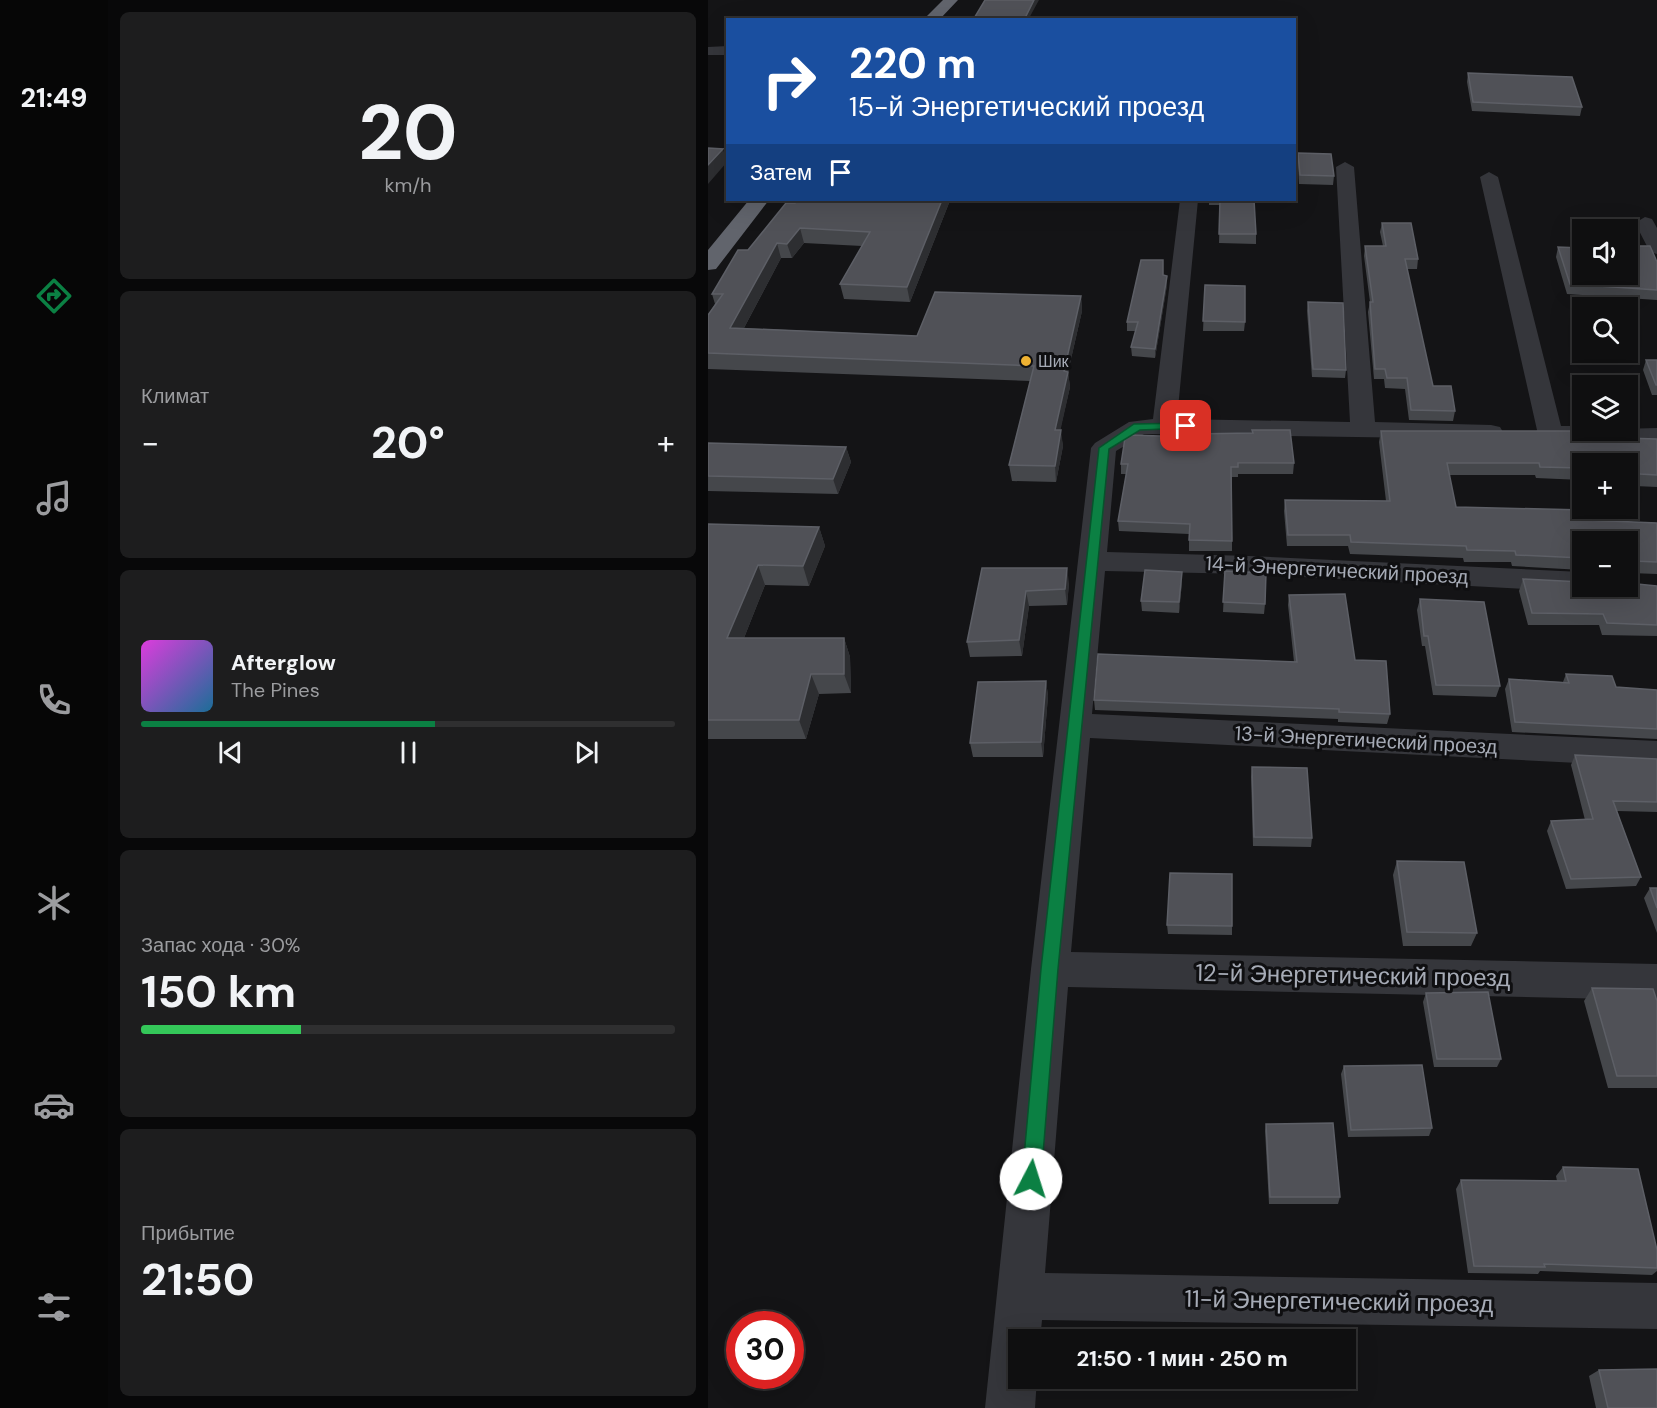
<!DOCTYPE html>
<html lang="ru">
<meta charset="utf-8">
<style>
body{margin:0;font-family:"DM Sans",sans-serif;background:#1d1d1e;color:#f1f3f6;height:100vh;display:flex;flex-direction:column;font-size:22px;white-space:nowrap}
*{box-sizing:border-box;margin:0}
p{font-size:20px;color:#9b9c9f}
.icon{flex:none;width:33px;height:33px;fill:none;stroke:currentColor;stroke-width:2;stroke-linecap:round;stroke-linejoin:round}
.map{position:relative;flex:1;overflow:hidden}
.drawer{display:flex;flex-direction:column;gap:12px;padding:12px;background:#080809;width:600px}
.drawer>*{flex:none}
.banner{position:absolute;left:18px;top:18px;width:570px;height:183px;border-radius:0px;box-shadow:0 6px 24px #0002,0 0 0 2px #2f2f30;background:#1a4fa0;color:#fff;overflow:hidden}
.fabs{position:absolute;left:864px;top:219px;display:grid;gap:12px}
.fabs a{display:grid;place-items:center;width:66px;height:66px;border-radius:0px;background:#0f0f10;box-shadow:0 6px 24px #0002,0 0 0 2px #2f2f30;font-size:30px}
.speed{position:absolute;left:18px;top:1311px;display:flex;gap:12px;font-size:30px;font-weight:700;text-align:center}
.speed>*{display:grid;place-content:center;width:78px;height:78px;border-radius:50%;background:#0f0f10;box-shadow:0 6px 24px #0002,0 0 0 2px #2f2f30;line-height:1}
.speed .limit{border:9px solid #d22;background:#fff;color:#111}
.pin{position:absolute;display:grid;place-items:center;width:51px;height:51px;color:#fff;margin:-26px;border-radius:12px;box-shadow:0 3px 9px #0006}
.me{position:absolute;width:66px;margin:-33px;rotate:5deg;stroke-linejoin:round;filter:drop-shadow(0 0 4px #0008)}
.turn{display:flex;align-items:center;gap:21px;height:126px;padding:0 24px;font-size:27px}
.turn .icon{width:78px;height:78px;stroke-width:2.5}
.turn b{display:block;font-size:42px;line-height:51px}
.then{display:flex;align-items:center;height:57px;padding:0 24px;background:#0003;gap:12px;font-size:22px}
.big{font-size:45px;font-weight:700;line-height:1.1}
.drawer .card{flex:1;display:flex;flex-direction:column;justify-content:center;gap:9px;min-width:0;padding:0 21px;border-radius:9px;background:#1d1d1e}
.drawer .dial{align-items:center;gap:0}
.dial b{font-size:78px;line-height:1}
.song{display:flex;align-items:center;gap:18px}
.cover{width:72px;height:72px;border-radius:9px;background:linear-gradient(135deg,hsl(300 70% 55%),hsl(200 70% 35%))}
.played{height:6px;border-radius:3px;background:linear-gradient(90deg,#0b8043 55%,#2f2f30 55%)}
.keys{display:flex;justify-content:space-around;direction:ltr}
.heat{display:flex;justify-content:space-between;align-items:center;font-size:33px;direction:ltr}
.charge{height:9px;border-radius:4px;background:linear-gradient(90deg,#34c759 30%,#2f2f30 0)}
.trip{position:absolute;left:300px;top:1329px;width:348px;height:60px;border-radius:0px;background:#0f0f10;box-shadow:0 6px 24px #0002,0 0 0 2px #2f2f30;font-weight:700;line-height:60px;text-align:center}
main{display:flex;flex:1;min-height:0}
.tabs{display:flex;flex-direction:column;width:108px;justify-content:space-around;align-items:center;background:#060606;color:#9b9c9f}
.tabs .icon{width:42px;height:42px}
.tabs .current{color:#0b8043}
.tabs b{font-size:27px;color:#f1f3f6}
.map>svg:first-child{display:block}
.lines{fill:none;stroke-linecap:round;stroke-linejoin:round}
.minor{fill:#35363b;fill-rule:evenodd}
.highway{fill:#61646c;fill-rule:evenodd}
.wall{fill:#45474b}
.shaded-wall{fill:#2d2e31}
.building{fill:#505157;stroke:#5d5f66;stroke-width:1.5}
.route{fill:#0b8043;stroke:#07532c;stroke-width:1.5}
.poi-dot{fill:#efb232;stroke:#0f0f11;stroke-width:2}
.labels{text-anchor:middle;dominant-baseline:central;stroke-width:6;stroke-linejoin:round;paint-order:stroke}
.far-poi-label{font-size:16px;fill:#a6abb6;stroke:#0f0f11;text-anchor:start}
.street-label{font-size:20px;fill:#a6abb6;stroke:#0f0f11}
.near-street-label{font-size:24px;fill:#a6abb6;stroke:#0f0f11}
</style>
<main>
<nav class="tabs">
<b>21:49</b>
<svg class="icon current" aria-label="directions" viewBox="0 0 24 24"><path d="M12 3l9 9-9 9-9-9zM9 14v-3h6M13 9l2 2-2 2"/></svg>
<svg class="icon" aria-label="music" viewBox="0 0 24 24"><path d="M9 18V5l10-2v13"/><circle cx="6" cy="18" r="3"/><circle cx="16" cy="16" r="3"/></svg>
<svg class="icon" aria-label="phone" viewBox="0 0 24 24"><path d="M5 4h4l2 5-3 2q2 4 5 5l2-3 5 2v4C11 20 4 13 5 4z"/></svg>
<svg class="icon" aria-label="climate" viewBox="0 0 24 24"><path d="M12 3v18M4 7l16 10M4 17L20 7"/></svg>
<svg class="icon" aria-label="car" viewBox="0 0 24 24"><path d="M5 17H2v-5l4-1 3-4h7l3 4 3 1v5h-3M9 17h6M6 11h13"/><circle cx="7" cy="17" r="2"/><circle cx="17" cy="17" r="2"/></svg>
<svg class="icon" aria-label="filters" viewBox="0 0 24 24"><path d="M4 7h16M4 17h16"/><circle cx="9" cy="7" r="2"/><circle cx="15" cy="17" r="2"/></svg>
</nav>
<section class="drawer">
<div class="card dial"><b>20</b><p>km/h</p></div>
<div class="card"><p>Климат</p>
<div class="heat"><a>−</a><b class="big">20°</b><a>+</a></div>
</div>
<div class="card">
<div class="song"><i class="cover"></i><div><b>Afterglow</b><p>The Pines</p></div></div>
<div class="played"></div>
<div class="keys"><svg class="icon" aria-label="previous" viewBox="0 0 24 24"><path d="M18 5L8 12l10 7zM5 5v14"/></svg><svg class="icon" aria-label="pause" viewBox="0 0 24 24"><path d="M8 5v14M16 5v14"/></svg><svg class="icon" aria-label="next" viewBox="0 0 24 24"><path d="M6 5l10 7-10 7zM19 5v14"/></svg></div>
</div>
<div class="card"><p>Запас хода · 30%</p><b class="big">150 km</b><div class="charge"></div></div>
<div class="card"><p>Прибытие</p><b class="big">21:50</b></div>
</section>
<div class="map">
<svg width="949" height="1408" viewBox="0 0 949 1408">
<rect width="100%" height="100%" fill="#141416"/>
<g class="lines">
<!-- minor -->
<path class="minor" d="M20 46V55H0V47Z
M637 162 646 167 667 422 783 425 792 427 795 432 792 437 783 439 436 434 408 451 399 552 541 556 874 572V586H885L874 592 541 574 397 571 384 714 949 741V767L382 738 363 952 949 964V1000L360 987 337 1273 949 1283V1329L334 1320 332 1340H310V1378H329L327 1408H277L323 969 383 448 387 443 421 422 445 419 472 200H490L469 419 642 422 628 167Z
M781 172 790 177 853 426H874V430L949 428V442L839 440 830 438 827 433 829 430 772 177Z
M937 217 944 219 949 228V254L942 252 927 223Z"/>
<!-- highway -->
<path class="highway" d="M235 0H250L231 20H215Z
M41 200H61L8 269 0 270V250Z"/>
</g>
<!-- wall -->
<path class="wall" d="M760 73 874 107 872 116 764 111 759 82Z
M590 153 626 176 625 185 591 184 590 162Z
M90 200H240L241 203 202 302 136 299 132 284 154 246 96 243 84 258H73L36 328 209 336 373 296 374 311 360 372 362 387 352 430 355 446 348 482 304 481 301 465 322 381 0 369V315L7 304 4 294 40 250Z
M501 200H546L548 234V244L511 243 512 205H501Z
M674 223 710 259 709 269H699L725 386 747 411 745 421 701 420 697 389 677 388 676 379H666L660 312 662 302 656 256 657 246H675L672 232Z
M850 247 949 262V300L859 294 848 257Z
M455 275 459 285 447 358 424 356 423 347 428 331H419V322Z
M497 285 537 322 536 331H495Z
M600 302 638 370 637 378 604 377 599 311Z
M938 360H949V395H944L935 370Z
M673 431 949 439V487L927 486 926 482 920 481V464H874V480L828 478 827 475H741L748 507 879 520 949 523V574L922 573 920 580V542H874V572V570L804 566 803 562H756L755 558 642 554 640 546H579L576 511 577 500 678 501 671 442Z
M0 443 138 447 143 462 130 494 0 491Z
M586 463 585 474H530V477H524V551H481V534L411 531 410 521 418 474H413V464Z
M0 524 111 527 117 546 101 586 57 585 36 638H136L142 657 143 693 111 694 98 739H0Z
M274 568 361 583 359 605 321 606 314 656 262 657 259 642Z
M517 571 557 604 556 614 515 612Z
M815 579 949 586V636L894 635 891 625H820L811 591Z
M474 582 471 613 434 611 433 601Z
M581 595 682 714 679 724 630 722V719L387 710 386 700 586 662 580 605Z
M712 599 792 686 788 697 725 695 717 646H714L709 610Z
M858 674 908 687 949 690V739L804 732 797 689 801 679 855 682Z
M338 681 340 696 335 757H265L262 743Z
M867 755 949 759V812L909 811 933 877 928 886 858 889 839 831 843 821 877 820 863 765Z
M544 767 604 838 603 847 545 846 543 777Z
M689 861 769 933 763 946H695L685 875Z
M942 888H949V933L936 898Z
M459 925 524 926V935L460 934Z
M884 988 949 1001V1088H900L876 1001Z
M718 993 793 1059 789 1067H726L715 1002Z
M636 1066 724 1128 721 1136 640 1137 633 1074Z
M558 1124 632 1197 630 1204H561L557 1131Z
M855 1167 949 1250V1271L944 1275 832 1271 830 1274 760 1273 748 1189 753 1180 849 1181 848 1176Z
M891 1370 949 1408H888L881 1376Z"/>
<!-- shaded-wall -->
<path class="shaded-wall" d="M326 0H331L320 20H316Z
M15 149 19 162 0 184V165Z
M234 200H240L241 203 202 302 199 287Z
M92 228 96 243 84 258 79 244Z
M69 243 73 258 28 343 22 328Z
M459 276V285L447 358V349Z
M373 296 374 311 360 372 362 387 349 446 347 430 356 371Z
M353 430 355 446 348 482 347 466Z
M138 447 143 462 130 494 125 479Z
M111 527 117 546 101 586 95 566Z
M50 565 57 585 28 658 19 638Z
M359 568 361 583 359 605 357 589Z
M474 572V582L471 613V602Z
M318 591 321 606 314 656 311 640Z
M136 638 142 657 143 693 136 674Z
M103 674 111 694 98 739 91 720Z
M338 681 340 696 335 757 333 742Z"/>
<!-- building -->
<path class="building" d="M277 0H326L316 20H265Z
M760 73 864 77 874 107 765 102Z
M0 148 15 149 0 165Z
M590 153 623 154 626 176 592 175Z
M90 200H234L199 287 132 284 162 232 92 228 79 244 69 243 22 328 209 336 227 292 373 296 356 371 360 372 347 430H353L347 466 301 465 326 366 0 353V315L15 294H4L30 250H40L78 203H87Z
M512 200H546L548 234H511Z
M674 223H703L710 259H697L725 386H743L747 411 703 410 699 378H679L677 369H667L662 302H665L657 246H678Z
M920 246H942L949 262V290L862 284 850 247 874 248V274H920Z
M433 260H455V275L459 276 447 349 423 347 430 322H419Z
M497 285 537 286V322L495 321Z
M600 302 635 303 638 370 605 369Z
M938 360H949V385H948Z
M544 430H582L586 463H530V467H523L524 541 481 540 482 524 410 521 420 464H413L417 438 422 435 483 437V434L545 433Z
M673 431H868L880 432 882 437 949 439V475L932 474 930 470H920V464H874V468L832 467 831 463H739L748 507 876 510 879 520 949 523V562L925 561 923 572H920V542H874V558L808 555 807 551 759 550 758 546 643 542 642 535H580L577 500 682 501Z
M0 443 138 447 125 479 0 476Z
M0 524 111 527 95 566 50 565 19 638H136V674H103L91 720H0Z
M274 568H359L357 589 318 591 311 640 259 642Z
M437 570 474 572 471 602 433 601Z
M517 571 558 573 557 604 515 602Z
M815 579 874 582V586H920V583L949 586V625L899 623 895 614 824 613Z
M637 594 647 660 678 661 682 714 631 712V709L386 700 390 654 589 662 581 595Z
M712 599 776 602 792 686 728 685 720 636H716Z
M858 674 904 676 908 687 949 690V729L807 722 801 679 861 683Z
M338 681 333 742 262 743 270 682Z
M867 755 949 759V802L905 801 933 877 863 879 843 821 885 819Z
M544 767 599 768 604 838 546 837Z
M689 861 756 862 769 933 699 932Z
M462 873 524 874V926L459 925Z
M942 888H949V908Z
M884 988 945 989 949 1001V1076H909Z
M780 992 793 1059H729L718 993Z
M714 1065 724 1128 643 1130 636 1066Z
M625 1123 632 1197H562L558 1124Z
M855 1167 930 1169 949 1250V1268L836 1264 837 1267 766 1266 753 1180 858 1181Z
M949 1369V1408H900L891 1370Z"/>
<!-- route -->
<path class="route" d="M478 423 483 426 482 428 432 430 401 449 350 969 333 1179 330 1186 323 1189 317 1186 314 1179 333 969 391 448 426 424Z"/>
<!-- markers -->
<circle class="poi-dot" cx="318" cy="361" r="6"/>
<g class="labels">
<!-- far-poi labels -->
<g class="far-poi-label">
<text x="330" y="361">Шик</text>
</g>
<!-- street labels -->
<g class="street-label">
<text transform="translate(629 570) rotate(3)">14-й Энергетический проезд</text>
<text transform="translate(658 740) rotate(3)">13-й Энергетический проезд</text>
</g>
<!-- near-street labels -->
<g class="near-street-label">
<text transform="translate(645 975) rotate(1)">12-й Энергетический проезд</text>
<text transform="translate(631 1301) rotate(1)">11-й Энергетический проезд</text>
</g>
</g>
</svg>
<div class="fabs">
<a><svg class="icon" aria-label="sound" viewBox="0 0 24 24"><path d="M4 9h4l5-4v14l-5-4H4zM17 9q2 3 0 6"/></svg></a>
<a><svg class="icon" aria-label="search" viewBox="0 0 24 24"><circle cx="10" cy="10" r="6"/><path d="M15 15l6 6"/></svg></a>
<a><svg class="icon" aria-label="layers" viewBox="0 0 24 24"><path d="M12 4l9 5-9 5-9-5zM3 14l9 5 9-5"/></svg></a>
<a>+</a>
<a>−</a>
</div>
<div class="speed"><div class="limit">30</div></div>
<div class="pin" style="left:478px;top:426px;background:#d93025"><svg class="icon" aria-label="arrive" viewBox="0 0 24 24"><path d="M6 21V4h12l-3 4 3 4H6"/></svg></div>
<svg class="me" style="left:323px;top:1179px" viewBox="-20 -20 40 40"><circle r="19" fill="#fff"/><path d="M0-13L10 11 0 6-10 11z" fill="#0b8043"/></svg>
<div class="trip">21:50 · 1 мин · 250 m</div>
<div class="banner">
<div class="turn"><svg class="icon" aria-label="right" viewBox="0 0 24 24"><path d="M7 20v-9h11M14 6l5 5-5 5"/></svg><div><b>220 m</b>15-й Энергетический проезд</div></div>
<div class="then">Затем<svg class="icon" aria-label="arrive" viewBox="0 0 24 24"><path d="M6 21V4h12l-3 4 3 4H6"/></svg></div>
</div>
</div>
</main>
